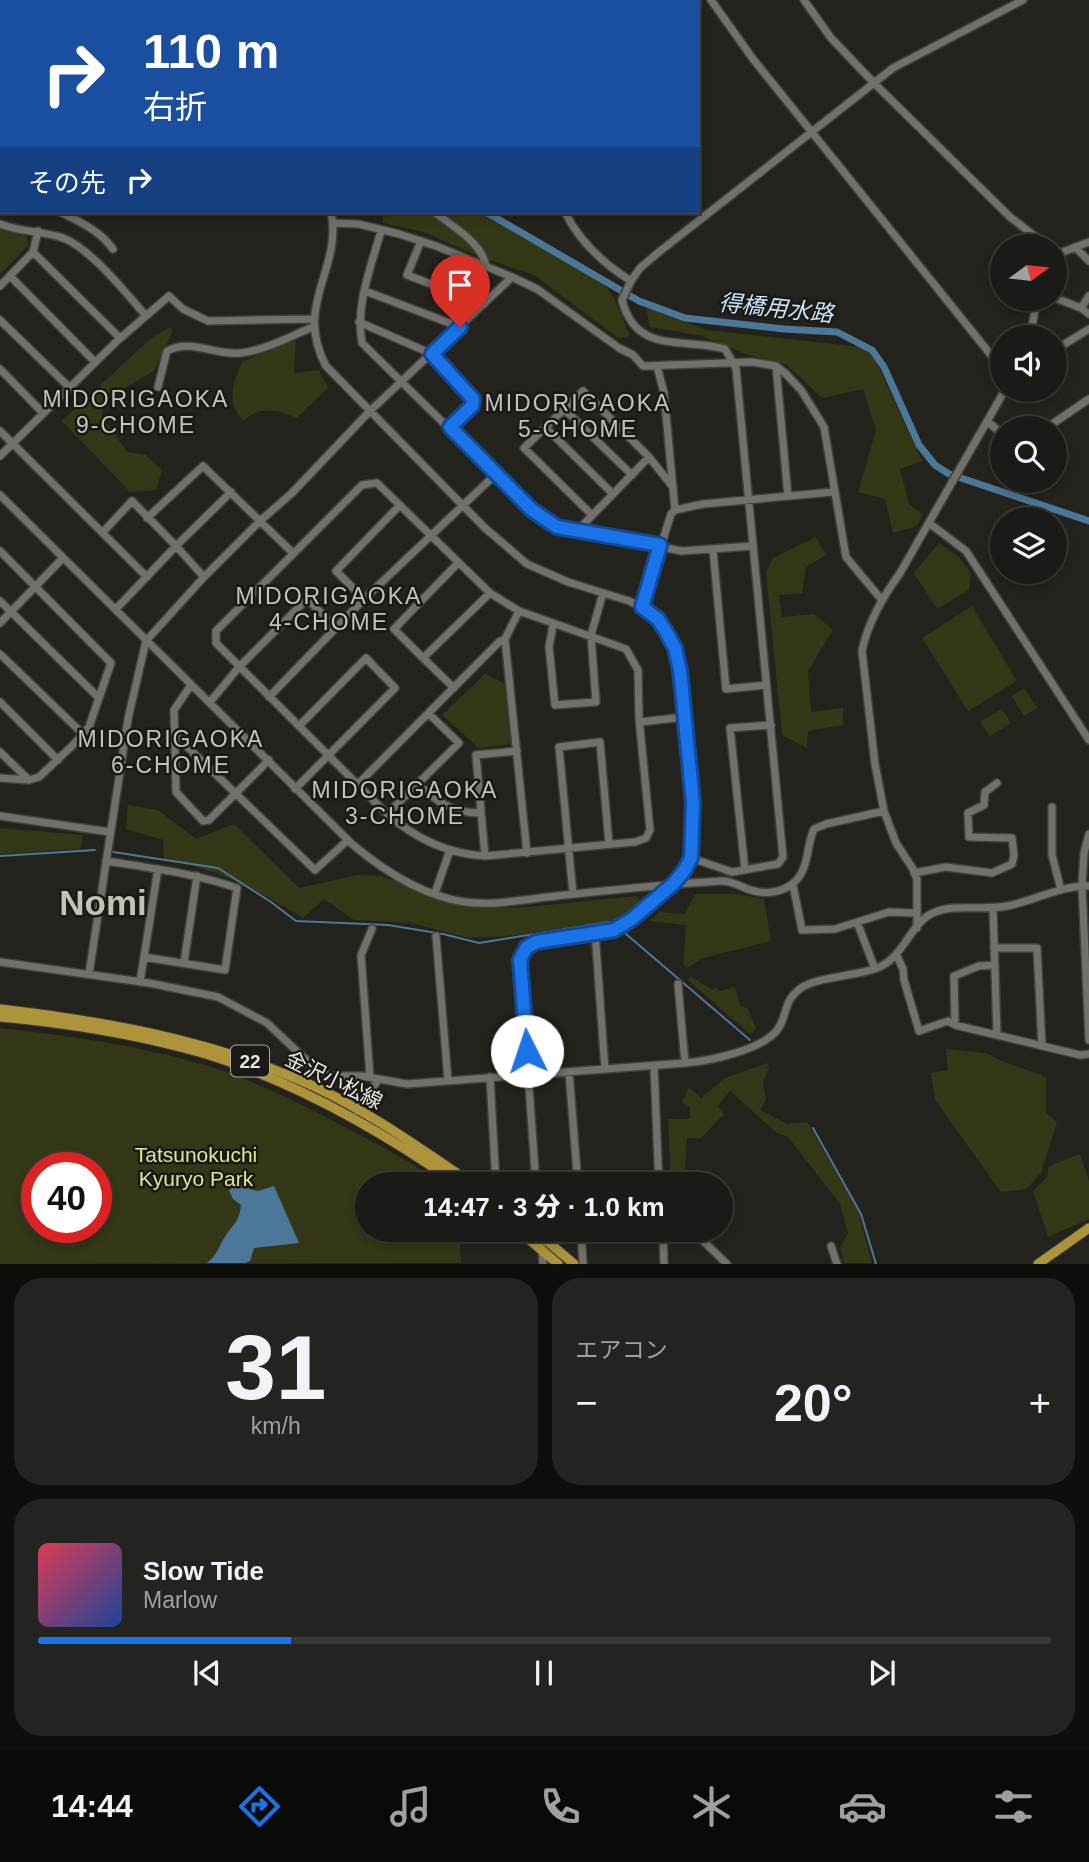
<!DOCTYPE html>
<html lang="ja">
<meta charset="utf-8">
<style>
body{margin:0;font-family:Arial,"Noto Sans JP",sans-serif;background:#23231f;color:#f1f3f6;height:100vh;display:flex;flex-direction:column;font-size:26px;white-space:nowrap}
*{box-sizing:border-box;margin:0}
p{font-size:23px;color:#9fa1a1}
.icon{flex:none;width:38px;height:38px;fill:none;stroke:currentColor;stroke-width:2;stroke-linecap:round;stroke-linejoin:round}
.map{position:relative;height:1264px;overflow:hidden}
.sheet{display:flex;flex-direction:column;gap:14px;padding:14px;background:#0e0e0c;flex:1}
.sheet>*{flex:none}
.guide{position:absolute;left:0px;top:0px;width:700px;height:214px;box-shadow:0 4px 10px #0003,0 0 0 2px #383835;background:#1a4fa0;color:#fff;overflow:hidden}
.needle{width:46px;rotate:75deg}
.buttons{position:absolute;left:990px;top:234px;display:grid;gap:14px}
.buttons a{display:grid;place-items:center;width:77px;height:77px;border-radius:50%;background:#1a1a16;box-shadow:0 4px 10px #0003,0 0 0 2px #383835;font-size:35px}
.speed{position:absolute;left:21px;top:1152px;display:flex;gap:14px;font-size:35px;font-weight:700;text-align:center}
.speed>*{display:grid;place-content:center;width:91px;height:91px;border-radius:50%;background:#1a1a16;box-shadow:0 4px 10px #0003,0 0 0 2px #383835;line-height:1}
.speed .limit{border:10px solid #d22;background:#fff;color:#111}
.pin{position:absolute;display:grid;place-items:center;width:60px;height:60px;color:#fff;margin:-72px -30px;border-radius:50% 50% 50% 0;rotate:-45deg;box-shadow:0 0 7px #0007}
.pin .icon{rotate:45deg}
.me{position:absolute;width:77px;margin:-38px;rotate:356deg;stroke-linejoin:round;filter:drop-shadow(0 0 5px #0008)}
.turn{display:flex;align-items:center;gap:24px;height:147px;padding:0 28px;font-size:32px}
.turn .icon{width:91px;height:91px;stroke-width:2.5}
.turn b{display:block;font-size:49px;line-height:60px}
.then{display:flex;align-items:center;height:66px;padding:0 28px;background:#0003;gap:14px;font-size:26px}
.big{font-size:52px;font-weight:800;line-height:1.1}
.sheet .card{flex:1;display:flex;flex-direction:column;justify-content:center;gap:10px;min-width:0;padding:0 24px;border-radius:28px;background:#23231f}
.sheet .dial{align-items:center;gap:0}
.dial b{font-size:91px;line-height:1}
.song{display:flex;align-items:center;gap:21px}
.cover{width:84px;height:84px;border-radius:10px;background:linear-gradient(135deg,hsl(350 70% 55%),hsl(220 70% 35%))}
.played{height:7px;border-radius:4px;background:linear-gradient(90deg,#1a73e8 25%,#383835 25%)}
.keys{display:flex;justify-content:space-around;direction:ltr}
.heat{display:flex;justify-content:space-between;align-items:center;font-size:38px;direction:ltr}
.sheet .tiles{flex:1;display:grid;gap:14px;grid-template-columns:1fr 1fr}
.card:last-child{grid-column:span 2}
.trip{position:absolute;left:355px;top:1172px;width:378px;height:70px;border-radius:35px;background:#1a1a16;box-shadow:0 4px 10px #0003,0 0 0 2px #383835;font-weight:800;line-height:70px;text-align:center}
.menu{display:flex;height:112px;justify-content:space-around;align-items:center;background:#0a0a09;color:#9fa1a1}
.menu .icon{width:49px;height:49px}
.menu .active{color:#1a73e8}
.menu b{font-size:32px;color:#f1f3f6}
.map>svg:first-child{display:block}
.green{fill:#343715;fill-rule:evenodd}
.water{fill:#4b7798}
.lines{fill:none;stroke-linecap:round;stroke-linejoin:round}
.stream{stroke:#4b7798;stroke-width:2}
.canal{stroke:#4b7798;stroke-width:7}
.minor-casing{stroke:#413f3c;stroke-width:10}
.major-casing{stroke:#413f3c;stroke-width:11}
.minor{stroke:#72706a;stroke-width:7}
.major{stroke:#ad943b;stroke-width:9}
.route-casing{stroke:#114b97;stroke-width:18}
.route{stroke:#1a73e8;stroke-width:12}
.labels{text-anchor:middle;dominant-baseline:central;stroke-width:5;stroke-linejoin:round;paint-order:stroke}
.shield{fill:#1a1914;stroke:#a9a8a4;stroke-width:2}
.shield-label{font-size:19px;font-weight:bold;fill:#e6e5e2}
.street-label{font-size:21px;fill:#e6e5e2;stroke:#1a1914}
.park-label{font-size:21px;fill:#dde697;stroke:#1a1914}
.water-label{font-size:23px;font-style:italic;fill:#c9e3f8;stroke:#1a1914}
.neighbourhood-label{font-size:23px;letter-spacing:2px;fill:#c3c1ba;stroke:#1a1914}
.town-label{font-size:35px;font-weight:bold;fill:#c3c1ba;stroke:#1a1914}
</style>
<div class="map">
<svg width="1089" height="1264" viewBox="0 0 1089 1264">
<rect width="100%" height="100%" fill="#23221d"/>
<!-- green -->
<path class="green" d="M368 212H481L602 281 614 298 630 336 618 338 534 275 472 254 427 233 383 223V214Z
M0 228 26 235 28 245 0 275Z
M646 307 707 330 870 348 922 461 900 469 909 504 923 515 917 526 893 533 885 499 858 492 876 430 863 389 822 398 786 364 748 355 702 336 650 327Z
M170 327 173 331 154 371 105 399 102 416 127 452 146 455 162 470 156 490 130 492 62 421 151 338Z
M296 340 294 373 319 370 328 388 297 418C275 410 261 405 243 421 226 401 233 383 242 362Z
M816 537 826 555 806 567 802 593 779 595 782 617 814 614 833 630 808 671 811 712 843 708V725L808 731 807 748 782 735 766 572 773 558Z
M939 543 959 557 971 573 969 590 937 609 914 573Z
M972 606 1017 681 968 711 922 638Z
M485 674 509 686 511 744 479 748 442 715Z
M1024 688 1037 708 1024 716 1012 696Z
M1002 709 1011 723 990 736 980 722Z
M128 805 158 810 196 839 234 824 299 888 358 875 382 876 464 907 517 908 637 896 642 903 617 922 507 936 469 938 411 923 354 920 324 899 303 918C254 888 220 870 164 859L163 840 126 829Z
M0 828 83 835 81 849 0 854Z
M695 894H738L764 899 771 941 702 958 687 968 683 964 686 925 649 921 660 912 685 914Z
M691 976 712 990 716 988 720 991 735 987 740 1005 748 1009 756 1028 751 1035 688 980Z
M0 1028C74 1036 150 1047 221 1070 253 1081 283 1096 314 1111 358 1134 403 1156 444 1185H368V1230H459L461 1263 0 1264ZM37 1167H96V1227H37Z
M946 1049 986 1053 1002 1061 1046 1077V1113L1057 1122 1041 1173 1026 1189 1001 1192 935 1100 931 1073 948 1070Z
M768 1063 769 1068 763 1082 766 1100 760 1110 787 1124 807 1122 858 1210 872 1263H844L840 1248 848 1233 840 1204 788 1137 777 1133 730 1091 717 1106 724 1114 701 1138H687L684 1185H671L668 1119H690V1107L682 1102 689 1087 701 1098 725 1078Z
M1080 1154 1089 1181V1219L1048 1237 1033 1191 1047 1177 1049 1166Z"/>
<!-- water -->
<path class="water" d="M244 1181 249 1189 258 1191 274 1186 299 1243 254 1248 250 1261 245 1263H207C219 1253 218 1247 226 1235 235 1222 239 1222 241 1205L233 1199 229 1190Z"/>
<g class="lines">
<!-- stream -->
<path class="stream" d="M113 852 218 868 271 902 296 921 388 925 443 934 479 943 609 922
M0 856 95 850
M626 934 750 1040
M813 1128 861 1214 876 1264"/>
<!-- canal -->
<path class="canal" d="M306 0 307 2
M486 212 639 301 685 318 784 329 837 332 872 350 884 367 919 445 935 465 949 474 1089 521"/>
<!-- minor casing -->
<g class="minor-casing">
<path id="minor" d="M43 0 45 2
M434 0 435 2
M711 0 753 59 1003 370
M804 0 831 38 874 83 1010 217 1049 247
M3 2 6 0
M0 29 2 32
M0 64 2 66
M0 195 2 196
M60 212C80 222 99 230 113 249
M331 212C343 269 293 304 326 366L485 528 527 564 568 582 629 601 642 607 658 619 675 648 680 670 693 803 691 858 684 871 673 884 632 919 614 930 536 942 526 948 520 960 536 1185
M434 212C452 226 483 243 486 267
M565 212C579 241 604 264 631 281L622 300C636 355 683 337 725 349L736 368 783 857 778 864 732 872 691 858
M333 223 359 224 399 234 436 246 512 277 537 289 619 348 633 355 643 366 752 362 776 366 785 373 801 390 824 427 846 557 881 599
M0 224C20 232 43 231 63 238 90 248 127 294 146 316
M381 231C371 267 355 306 362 343L532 510 557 527 682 551 753 546
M421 241 407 275 484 304
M1075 247 1089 261
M33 252 120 338
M1055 255 1089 242
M11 277 95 362
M631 281 640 268 659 252 893 68 1023 0
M0 286 33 252 38 231
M365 291 460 327
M1055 298 1081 308 1089 314
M1081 308 1089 296
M0 320 69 387
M359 322 432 354 473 399 472 406 450 427
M1030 338 1037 299
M1055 350 1089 329
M776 366 788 496
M0 369 43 413
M158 387 167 351C192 338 215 356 241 353 266 350 291 336 313 327
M564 409 632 475
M987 421 1003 435
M545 427 613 494
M1045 429 1089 399
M0 431 147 577
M0 456 117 341 169 296 183 309 208 321 313 319
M377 483 490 593 519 611 626 649 638 670 639 718 650 830 646 838 635 842 485 856C447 854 416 839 387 814L216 643V631L362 485Z
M0 495 352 844C384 871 422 896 465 902 494 906 527 899 556 896 611 890 666 884 722 881 734 881 742 888 754 891 775 896 797 888 804 867 809 855 808 841 814 829L826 824 884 811
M675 510 703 504 833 492
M592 515 524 448 583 391 649 457 673 487
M147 518 203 466 293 553
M929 523 966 551 1089 740
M577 531 649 457
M103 532 132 501 176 546 231 492
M713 550 726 689 766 685
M0 551 111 663 89 727 73 745 39 777 29 780 0 778
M364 599 336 571 400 505
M0 601 99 698
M642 607 671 514 675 510 664 393 657 366
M116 609 176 546 204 577
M0 623 63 558
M553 625 549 647 555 705 596 702 591 635 603 593
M505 639 527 853
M0 654 83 734
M423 658 394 629 458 563
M191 685 174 710 176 792 203 821 209 820 269 760
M454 688 423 658 490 593
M269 697 364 599 496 474
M0 702 58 760
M210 702 239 667 307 599 337 628
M640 722 685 717
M176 736 315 870 348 840
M0 752 29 780
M416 783C438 802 451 813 481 813
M358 784 499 642 505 639 519 611
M295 789 395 688 366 658 299 726
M1052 807V855L1061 890
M387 814 459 743 429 714
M0 816 110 832
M1089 834 1084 853 1082 885 1089 1040
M485 856 476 755 517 751
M106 861C150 868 194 873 237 888L225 970 144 957 158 869
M745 870 730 728 771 725
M914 873 946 867 992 873 1012 864 1014 855 1012 838 969 837 968 813 984 805 985 792 997 783
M793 885 802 930 835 929 889 912 916 913
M435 893 450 850
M573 894 559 747 600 742 609 844
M993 908 997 1035
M857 922 875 969
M917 928V880L913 869 896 843 884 811 875 764 862 651C868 622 883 597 900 573L1005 390
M595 932 605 1069
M436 936 448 1080
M994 948H1037L1042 1046
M897 956 903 969 904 980 919 1031 948 1021 955 1025 1080 1055 1089 1054
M0 962 149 983 218 997 267 1023 318 1071 331 1076H362L407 1084 685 1063C709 1061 763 1050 778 1029 788 1014 783 1001 801 988 816 977 857 976 877 968 904 958 910 923 933 913 955 903 983 911 1007 906 1034 901 1061 885 1089 886
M184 963 197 876
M89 974 128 719 146 641 204 577 260 521 292 493 369 412 512 277
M140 982 144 957
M678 984 685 1063
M955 1025 954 976 979 966 995 965
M654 1066 659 1185
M569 1072 578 1185
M370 1077 361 955 372 929
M490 1077 496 1185
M357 1111 378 1080
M565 1185 658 1176
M581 1230 583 1264
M663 1230 664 1264
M680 1230 698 1236 727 1264
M541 1233 543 1264
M831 1246 837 1264"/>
</g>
<!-- major casing -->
<g class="major-casing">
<path id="major" d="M0 1009C102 1021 200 1038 295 1078 360 1105 417 1146 474 1185
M0 1017C67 1023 134 1034 199 1052 293 1080 379 1129 459 1185
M518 1230 558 1264
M534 1230 574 1264
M1038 1264 1089 1228"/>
</g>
<!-- minor -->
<use href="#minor" class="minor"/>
<!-- major -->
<use href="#major" class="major"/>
</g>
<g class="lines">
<!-- route casing -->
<g class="route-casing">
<path id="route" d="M460 327 432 354 473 399 472 406 450 427 532 510 557 527 660 545 642 607 658 619 665 630 675 648 680 670 693 803 691 858 684 871 673 884 632 919 614 930 536 942 526 948 520 960 527 1051"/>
</g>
<!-- route -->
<use href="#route" class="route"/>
</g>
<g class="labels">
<!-- shield labels -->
<rect class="shield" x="231" y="1045.5" width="38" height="31" rx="5"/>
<g class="shield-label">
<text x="250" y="1061">22</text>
</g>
<!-- street labels -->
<g class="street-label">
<text transform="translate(334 1080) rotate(26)">金沢小松線</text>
</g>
<!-- park labels -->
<g class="park-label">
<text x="196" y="1154">Tatsunokuchi<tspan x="196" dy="24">Kyuryo Park</tspan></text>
</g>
<!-- water labels -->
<g class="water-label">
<text transform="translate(776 308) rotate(6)">得橋用水路</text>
</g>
<!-- neighbourhood labels -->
<g class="neighbourhood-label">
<text x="136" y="399">MIDORIGAOKA<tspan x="136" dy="26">9-CHOME</tspan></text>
<text x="578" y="403">MIDORIGAOKA<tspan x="578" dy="26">5-CHOME</tspan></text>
<text x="329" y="596">MIDORIGAOKA<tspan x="329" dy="26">4-CHOME</tspan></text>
<text x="171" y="739">MIDORIGAOKA<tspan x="171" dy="26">6-CHOME</tspan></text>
<text x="405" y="790">MIDORIGAOKA<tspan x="405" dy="26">3-CHOME</tspan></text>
</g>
<!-- town labels -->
<g class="town-label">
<text x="103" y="902">Nomi</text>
</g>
</g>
</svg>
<div class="buttons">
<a><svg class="needle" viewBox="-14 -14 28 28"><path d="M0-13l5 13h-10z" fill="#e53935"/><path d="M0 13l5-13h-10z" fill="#9fa1a1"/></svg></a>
<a><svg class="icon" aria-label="sound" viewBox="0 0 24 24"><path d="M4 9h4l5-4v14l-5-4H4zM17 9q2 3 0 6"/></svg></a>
<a><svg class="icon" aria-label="search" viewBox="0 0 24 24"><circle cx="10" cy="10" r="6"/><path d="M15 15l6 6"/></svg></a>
<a><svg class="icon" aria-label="layers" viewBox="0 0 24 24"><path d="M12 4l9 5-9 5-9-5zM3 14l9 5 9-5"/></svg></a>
</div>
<div class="speed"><div class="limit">40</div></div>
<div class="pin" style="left:460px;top:327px;background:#d93025"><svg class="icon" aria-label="arrive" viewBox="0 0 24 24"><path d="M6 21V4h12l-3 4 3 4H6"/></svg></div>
<svg class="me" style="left:527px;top:1051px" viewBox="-20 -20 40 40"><circle r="19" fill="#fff"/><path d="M0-13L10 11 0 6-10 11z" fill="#1a73e8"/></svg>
<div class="trip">14:47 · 3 分 · 1.0 km</div>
<div class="guide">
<div class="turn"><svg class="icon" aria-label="right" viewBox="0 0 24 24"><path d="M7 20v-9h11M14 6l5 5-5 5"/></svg><div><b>110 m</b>右折</div></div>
<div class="then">その先<svg class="icon" aria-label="right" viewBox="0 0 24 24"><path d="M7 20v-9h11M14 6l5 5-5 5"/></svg></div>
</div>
</div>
<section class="sheet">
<div class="tiles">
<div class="card dial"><b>31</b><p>km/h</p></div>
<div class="card"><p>エアコン</p>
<div class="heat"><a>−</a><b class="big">20°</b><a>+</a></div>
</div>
<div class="card">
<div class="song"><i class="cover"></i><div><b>Slow Tide</b><p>Marlow</p></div></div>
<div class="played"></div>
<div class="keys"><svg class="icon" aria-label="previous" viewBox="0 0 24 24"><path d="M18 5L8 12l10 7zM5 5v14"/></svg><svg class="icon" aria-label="pause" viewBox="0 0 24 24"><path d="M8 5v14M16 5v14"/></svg><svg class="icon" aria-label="next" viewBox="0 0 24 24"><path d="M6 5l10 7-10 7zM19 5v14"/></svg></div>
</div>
</div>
</section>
<nav class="menu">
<b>14:44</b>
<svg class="icon active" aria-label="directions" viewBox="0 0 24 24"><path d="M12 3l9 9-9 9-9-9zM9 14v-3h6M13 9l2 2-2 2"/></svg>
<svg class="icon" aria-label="music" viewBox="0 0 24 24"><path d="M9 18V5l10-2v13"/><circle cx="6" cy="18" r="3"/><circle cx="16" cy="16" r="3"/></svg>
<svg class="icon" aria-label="phone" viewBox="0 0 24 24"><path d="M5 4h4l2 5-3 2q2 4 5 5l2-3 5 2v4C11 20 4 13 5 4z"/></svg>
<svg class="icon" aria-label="climate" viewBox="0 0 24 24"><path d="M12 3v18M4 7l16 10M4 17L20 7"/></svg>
<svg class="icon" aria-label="car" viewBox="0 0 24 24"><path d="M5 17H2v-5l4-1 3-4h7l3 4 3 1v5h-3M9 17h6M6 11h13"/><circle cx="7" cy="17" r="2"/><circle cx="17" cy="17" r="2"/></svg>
<svg class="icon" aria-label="filters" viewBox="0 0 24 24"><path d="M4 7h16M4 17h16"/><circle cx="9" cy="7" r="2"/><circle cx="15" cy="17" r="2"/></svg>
</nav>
